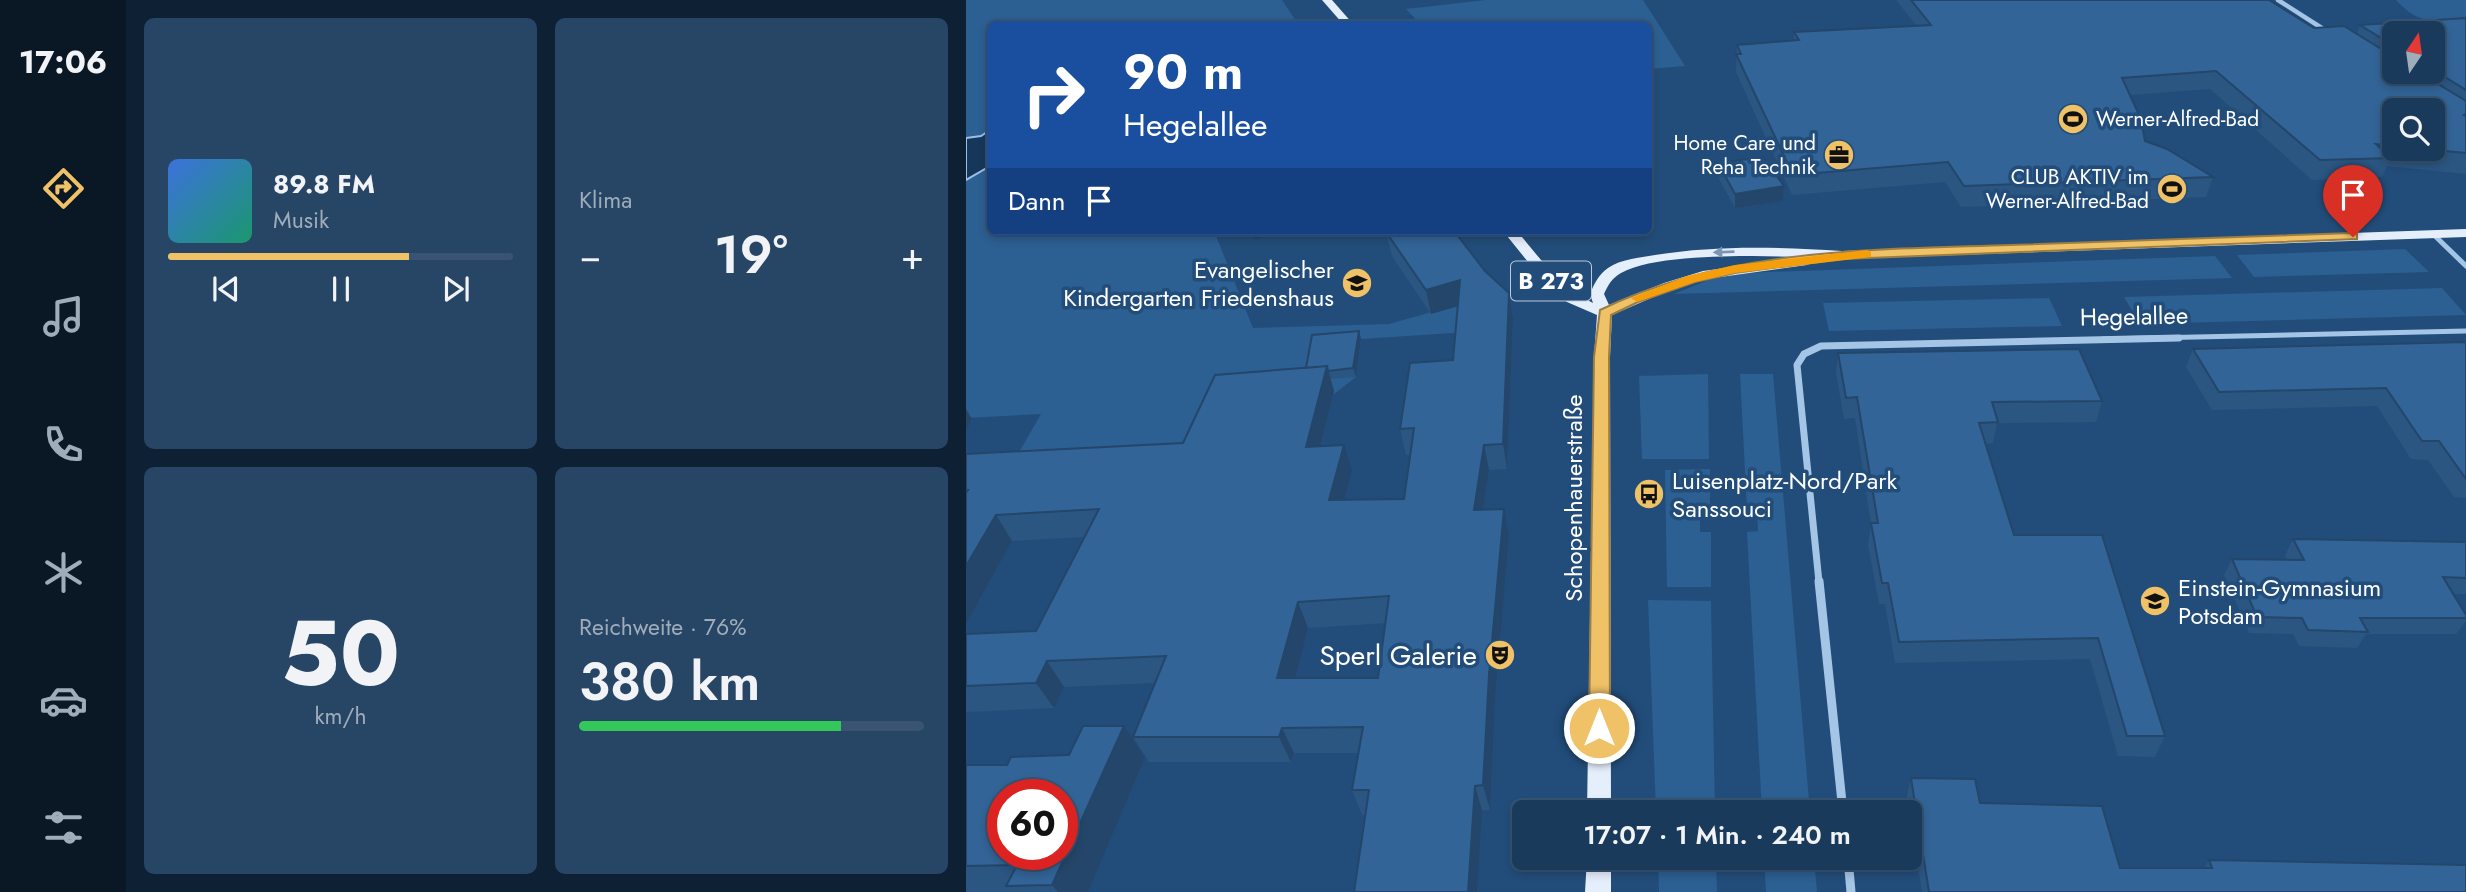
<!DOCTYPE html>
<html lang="de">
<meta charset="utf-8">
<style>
body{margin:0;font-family:Jost,sans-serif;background:#274565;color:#f1f3f6;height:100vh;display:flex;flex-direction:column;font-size:26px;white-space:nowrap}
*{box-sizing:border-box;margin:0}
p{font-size:23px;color:#9fadbb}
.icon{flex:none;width:38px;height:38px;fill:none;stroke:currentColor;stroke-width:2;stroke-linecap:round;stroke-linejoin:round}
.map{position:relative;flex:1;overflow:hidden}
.details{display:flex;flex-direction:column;gap:18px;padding:18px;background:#0e2033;width:840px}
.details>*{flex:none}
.hud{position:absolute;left:21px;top:21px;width:665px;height:214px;border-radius:10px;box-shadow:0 4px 10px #0003,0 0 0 2px #385472;background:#1a4fa0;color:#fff;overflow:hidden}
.needle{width:46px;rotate:13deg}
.controls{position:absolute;left:1416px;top:21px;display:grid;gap:14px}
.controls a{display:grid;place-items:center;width:63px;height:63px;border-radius:10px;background:#1a3a5c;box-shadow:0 4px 10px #0003,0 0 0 2px #385472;font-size:35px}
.speed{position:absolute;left:21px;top:779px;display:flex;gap:14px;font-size:35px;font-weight:700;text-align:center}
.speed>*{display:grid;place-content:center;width:91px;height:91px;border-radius:50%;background:#1a3a5c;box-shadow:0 4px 10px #0003,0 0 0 2px #385472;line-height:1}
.speed .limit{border:10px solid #d22;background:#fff;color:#111}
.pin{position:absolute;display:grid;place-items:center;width:60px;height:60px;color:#fff;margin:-72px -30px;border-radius:50% 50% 50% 0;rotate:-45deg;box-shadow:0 0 7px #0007}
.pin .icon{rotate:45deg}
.me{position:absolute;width:77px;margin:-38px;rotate:0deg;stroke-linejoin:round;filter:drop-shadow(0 0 5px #0008)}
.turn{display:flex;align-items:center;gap:24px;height:147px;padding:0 21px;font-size:32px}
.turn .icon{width:91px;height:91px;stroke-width:2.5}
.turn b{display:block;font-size:49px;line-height:60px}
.then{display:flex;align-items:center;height:66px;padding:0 21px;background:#0003;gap:14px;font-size:26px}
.big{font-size:52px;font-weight:600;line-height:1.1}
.details .widget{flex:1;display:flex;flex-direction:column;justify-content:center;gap:10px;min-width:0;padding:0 24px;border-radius:10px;background:#274565}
.details .dial{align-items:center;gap:0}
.dial b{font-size:91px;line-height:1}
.song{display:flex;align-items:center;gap:21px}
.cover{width:84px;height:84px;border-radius:10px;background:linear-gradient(135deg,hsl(220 70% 55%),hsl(160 70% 35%))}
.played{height:7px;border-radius:4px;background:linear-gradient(90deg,#f0c267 70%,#385472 70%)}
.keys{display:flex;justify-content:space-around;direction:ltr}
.heat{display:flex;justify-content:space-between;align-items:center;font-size:38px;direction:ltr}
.charge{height:10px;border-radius:5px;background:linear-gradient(90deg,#34c759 76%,#385472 0)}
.details .tiles{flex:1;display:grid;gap:18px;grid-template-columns:repeat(2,1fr)}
.trip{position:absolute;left:546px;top:800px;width:410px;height:70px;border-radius:10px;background:#1a3a5c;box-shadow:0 4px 10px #0003,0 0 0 2px #385472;font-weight:600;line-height:70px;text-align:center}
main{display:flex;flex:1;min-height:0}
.menu{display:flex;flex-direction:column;width:126px;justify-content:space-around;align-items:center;background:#0a1725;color:#9fadbb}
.menu .icon{width:49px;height:49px}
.menu .active{color:#f0c267}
.menu b{font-size:32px;color:#f1f3f6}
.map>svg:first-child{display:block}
.green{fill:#2c5f92}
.water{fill:#17375a;stroke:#98c0e6;stroke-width:2}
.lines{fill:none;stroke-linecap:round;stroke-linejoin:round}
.street-far3{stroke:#a4c5e5;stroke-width:4.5}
.street-far2{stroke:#a4c5e5;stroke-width:5}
.street-far1{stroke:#a4c5e5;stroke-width:7}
.street{stroke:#a4c5e5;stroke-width:9}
.primary{fill:#e5effc;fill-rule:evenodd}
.wall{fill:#2b5682;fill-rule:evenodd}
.shaded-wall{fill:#23466a}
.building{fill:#326497;stroke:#23466a;stroke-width:2;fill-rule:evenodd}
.oneway{fill:#7a96b4}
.route{fill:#f0c267;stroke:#9c7e43;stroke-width:2}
.slow{fill:#f59e0b}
.labels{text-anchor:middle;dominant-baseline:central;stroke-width:7;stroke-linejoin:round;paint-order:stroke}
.far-poi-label{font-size:21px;fill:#fff;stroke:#224d7a;text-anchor:end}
.shield{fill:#224d7a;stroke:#bdcad7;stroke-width:2}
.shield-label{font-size:23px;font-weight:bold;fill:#fff}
.poi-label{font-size:24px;fill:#fff;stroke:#224d7a;text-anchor:start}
.street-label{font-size:24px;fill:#fff;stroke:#224d7a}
.near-poi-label{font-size:28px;fill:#fff;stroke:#224d7a;text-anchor:end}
</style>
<main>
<nav class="menu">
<b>17:06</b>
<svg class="icon active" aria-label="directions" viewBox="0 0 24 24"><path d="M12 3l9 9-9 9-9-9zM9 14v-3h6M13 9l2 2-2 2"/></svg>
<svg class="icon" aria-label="music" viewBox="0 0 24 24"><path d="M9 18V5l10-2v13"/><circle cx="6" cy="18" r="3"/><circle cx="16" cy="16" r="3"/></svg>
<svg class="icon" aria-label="phone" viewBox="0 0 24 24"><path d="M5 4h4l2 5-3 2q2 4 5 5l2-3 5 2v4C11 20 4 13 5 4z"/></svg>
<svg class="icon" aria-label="climate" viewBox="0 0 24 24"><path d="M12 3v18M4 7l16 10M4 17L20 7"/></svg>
<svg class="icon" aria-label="car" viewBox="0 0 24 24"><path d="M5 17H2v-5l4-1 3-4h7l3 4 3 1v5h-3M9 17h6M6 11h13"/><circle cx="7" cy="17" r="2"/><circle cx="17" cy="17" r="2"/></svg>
<svg class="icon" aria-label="filters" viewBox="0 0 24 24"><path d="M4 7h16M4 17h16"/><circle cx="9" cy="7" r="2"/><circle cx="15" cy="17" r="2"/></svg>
</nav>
<section class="details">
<div class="tiles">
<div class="widget">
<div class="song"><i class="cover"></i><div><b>89.8 FM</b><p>Musik</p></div></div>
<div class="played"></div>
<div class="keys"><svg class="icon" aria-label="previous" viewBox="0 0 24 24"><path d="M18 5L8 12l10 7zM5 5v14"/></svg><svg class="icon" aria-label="pause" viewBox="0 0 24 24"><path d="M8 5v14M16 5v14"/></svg><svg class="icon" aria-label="next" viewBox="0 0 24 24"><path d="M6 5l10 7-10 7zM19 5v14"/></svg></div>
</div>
<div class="widget"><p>Klima</p>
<div class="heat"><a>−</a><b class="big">19°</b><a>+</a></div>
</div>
<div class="widget dial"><b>50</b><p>km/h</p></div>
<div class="widget"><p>Reichweite · 76%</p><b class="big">380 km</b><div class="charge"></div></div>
</div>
</section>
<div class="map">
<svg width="1500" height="892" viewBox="0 0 1500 892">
<rect width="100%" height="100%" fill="#224d7a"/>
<!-- green -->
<path class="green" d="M0 0H316L332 24H24V231H248L287 328 423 324 523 296 547 329 395 339 390 377 368 394 259 401 230 468 38 478 75 414 0 418Z
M520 0H677L719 66 683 69 682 24H454L440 9Z
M1430 0H1500V20C1469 22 1453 25 1430 0Z
M1439 249 1463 272 1288 277 1271 255Z
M1249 256 1266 278 708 294 747 278 775 273Z
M1476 288 1500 315 1174 324 1158 297Z
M1083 298 1096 326 863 331 857 303Z
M742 374 743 459H676L673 376Z
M774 374H807L844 812H796L781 532 792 531 791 510H781Z
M744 469V511H734V532H745V587H701L699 470Z
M682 600 745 601 749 812H690Z
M692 858H750L751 892H693Z
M798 858H848L851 892H800Z"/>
<!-- water -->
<path class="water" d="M24 130V166L0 180V138L15 136Z"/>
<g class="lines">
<!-- street-far3 -->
<path class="street-far3" d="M1312 0 1362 32"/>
<!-- street-far2 -->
<path class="street-far2" d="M1467 234 1500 266
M1137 339 1500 331"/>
<!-- street-far1 -->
<path class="street-far1" d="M853 582 831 365 838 354 855 346 1213 338"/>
<!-- street -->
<path class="street" d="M853 581 877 812
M882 858 885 892"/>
<!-- primary -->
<path class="primary" d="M356 0H366L387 24H377Z
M1500 229V237L876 259 843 257 848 261 841 265 740 279 692 295 646 315 644 357 645 812H621L628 357 631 315 601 302 579 283 537 231H551C574 258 594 288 627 303L624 294C628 284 633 274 642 268 655 259 673 258 689 255 751 245 813 247 876 251ZM787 256 839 257 737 271 698 283 643 305 638 294C642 285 646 278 655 273 683 257 753 256 787 256Z
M621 858H645V892H619Z"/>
</g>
<!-- wall -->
<path class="wall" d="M930 0H1303L1348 28 1391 34 1394 25 1500 18V174L1421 166 1416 177 1346 180 1244 89 1164 95 1179 141 1247 177 1240 197 995 207 979 182 826 195 770 72 771 45 828 41V32L950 25ZM1428 33H1466V72H1428ZM1428 110 1466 149H1428Z
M752 163 818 186 817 201 769 208 752 177Z
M420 232 519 271 543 293 547 318 541 469 523 470 517 510 538 509 543 535 529 700 524 810 396 815 386 790 392 753H328L325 762H183L167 737 189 683 98 687 88 708 0 712V634L70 631 118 537 46 541 0 624V454L217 443 340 368 395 339 390 377 364 379 368 391 355 446 386 471 379 499H438L444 455H440L434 429 487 360 492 306 465 314 426 256ZM420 623 412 678H329L342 628Z
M1500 342V498L1488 497 1462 460 1445 459 1411 406 1246 410 1220 367 1227 349Z
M872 353 1136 401 1130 422 1031 423 1027 443 1020 444 1048 535H1136L1199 736 1189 757 1152 756 1124 659 929 663 919 604H913L902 545 905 524 889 418 878 419 870 373Z
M1327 539 1500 542V594H1487L1500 615V621L1490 634H1400L1391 648 1333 646 1327 634 1283 633 1258 575 1266 559 1321 560 1319 555Z
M179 758 122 892H0V765H41Z
M945 778 1014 803 1154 868H1238L1243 860 1500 892H956L941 796Z"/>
<!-- shaded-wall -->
<path class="shaded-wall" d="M818 186 817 201 769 208V194Z
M286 231H322L289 239Z
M494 280 499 304 465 314 460 290Z
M543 293 547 318 541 469 537 444Z
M393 331 395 339 390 377 387 368Z
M361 366 368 391 348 473 340 447Z
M0 409 6 419 0 430Z
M378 445 386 471 372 525 363 500Z
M518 445 523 470 513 536 508 510Z
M538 509 543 535 529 700 524 810 517 785 523 675Z
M30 515 46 541 0 624V566Z
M332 602 342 628 323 703 311 678Z
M81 661 98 687 88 708 70 683Z
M158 726 179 758 122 892H92L86 885Z
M316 728 328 753 325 762 313 737Z
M509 786 516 810 511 892H502Z"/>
<!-- building -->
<path class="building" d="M945 0H1303L1348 28 1378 26 1428 57V72H1452L1500 101V114L1498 115 1500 116V153L1458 149H1466V110H1428V146L1410 144 1425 158 1354 160 1250 71 1156 78 1175 119 1179 141 1201 149 1247 177 998 186 982 162 827 175 770 54H775L771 45 833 40 828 32 965 25Z
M1500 18V90L1466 69V33H1428V46L1394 25Z
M797 157 818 186 769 194 752 163Z
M425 231H488L519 271 543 293 537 444 518 445 508 510 538 509 523 675 517 785 509 786 502 892H388L403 790H386L397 727 316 728 313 737H167L200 656 81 661 70 683 0 686V634L70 631 133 509 30 515 0 566V493L2 490H0V454L217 443 249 375 361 366 340 447 378 445 363 500 438 499 448 428 434 429 444 363 487 360 494 280 460 290 420 232ZM423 596 412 678H311L332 602Z
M393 331 387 368 362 371 361 366 340 368 346 335Z
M1500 342V479L1473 441H1456L1420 388 1253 392 1227 349Z
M1113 349 1136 401 1026 402 1032 422 1013 423 1048 535H1136L1199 736H1161L1132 638 933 642 922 583H916L905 523H912L891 397 880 398 872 353Z
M1327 539 1500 542V578L1477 577 1500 615V618H1394L1402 632 1342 630 1336 618 1291 617 1266 559 1338 560Z
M117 726H158L86 885 40 886 51 865 0 866V765H41L45 757 103 755ZM37 794H96V854H37Z
M945 778 1009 779 1014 803 1136 806 1154 868H1246L1243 860 1500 865V892H963Z"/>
<!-- one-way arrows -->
<defs><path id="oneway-solid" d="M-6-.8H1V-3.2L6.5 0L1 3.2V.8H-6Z" transform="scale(1.75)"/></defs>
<use class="oneway" href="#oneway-solid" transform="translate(758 252) rotate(178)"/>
<!-- route -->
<path class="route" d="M1387 233 1391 234V239L876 259 769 273 729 282 672 302 645 315 643 357 644 728 641 735 633 737 626 735 623 728 628 357 634 310C761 248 904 250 1043 245 1158 241 1272 237 1387 233Z"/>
<!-- slow -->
<path class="slow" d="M901 250 905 252V257L769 273 729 282 671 302 665 298 721 276 769 265Z"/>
<!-- icons -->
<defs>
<g id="stadium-disc" transform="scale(1.575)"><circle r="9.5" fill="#f0c267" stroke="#224d7a"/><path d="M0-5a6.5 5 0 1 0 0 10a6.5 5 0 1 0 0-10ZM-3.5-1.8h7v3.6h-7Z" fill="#111"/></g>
<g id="office-disc" transform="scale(1.575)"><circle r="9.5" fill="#f0c267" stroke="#224d7a"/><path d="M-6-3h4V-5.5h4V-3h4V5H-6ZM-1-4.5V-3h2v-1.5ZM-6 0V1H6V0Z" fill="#111"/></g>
<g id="school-disc" transform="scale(1.575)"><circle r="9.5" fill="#f0c267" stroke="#224d7a"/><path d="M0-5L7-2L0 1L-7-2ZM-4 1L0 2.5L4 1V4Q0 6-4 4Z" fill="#111"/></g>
<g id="bus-disc" transform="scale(1.575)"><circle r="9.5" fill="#f0c267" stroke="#224d7a"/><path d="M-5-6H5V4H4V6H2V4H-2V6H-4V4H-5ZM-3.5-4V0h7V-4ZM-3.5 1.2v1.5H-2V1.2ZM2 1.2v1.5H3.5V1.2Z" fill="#111"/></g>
<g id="theatre-disc" transform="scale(1.575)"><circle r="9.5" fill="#f0c267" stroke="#224d7a"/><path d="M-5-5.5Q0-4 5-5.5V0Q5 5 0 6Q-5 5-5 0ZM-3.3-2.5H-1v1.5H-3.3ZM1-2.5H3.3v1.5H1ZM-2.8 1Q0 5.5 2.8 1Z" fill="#111"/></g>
</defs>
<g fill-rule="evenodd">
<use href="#stadium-disc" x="1107" y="119"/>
<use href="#office-disc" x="873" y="155"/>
<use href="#stadium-disc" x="1206" y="189"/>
<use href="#school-disc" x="391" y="283"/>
<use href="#bus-disc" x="683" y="494"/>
<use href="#school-disc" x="1189" y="601"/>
<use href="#theatre-disc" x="534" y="655"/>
</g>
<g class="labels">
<!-- far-poi labels -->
<g class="far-poi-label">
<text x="1130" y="119" text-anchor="start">Werner-Alfred-Bad</text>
<text x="850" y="143">Home Care und<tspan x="850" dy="24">Reha Technik</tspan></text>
<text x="1183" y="177">CLUB AKTIV im<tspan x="1183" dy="24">Werner-Alfred-Bad</tspan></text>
</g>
<!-- shield labels -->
<rect class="shield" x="545" y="261.5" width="80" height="39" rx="5"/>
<g class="shield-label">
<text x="585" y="281">B 273</text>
</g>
<!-- poi labels -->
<g class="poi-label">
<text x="368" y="269" text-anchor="end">Evangelischer<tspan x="368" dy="28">Kindergarten Friedenshaus</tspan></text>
<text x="706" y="480">Luisenplatz-Nord/Park<tspan x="706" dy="28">Sanssouci</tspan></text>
<text x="1212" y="587">Einstein-Gymnasium<tspan x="1212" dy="28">Potsdam</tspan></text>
</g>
<!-- street labels -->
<g class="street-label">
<text transform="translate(1168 316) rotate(-1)">Hegelallee</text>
<text transform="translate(607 498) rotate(-90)">Schopenhauerstraße</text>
</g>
<!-- near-poi labels -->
<g class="near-poi-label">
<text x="511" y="655">Sperl Galerie</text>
</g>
</g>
</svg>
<div class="controls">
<a><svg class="needle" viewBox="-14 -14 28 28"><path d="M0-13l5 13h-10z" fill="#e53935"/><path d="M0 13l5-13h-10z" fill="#9fadbb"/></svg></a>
<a><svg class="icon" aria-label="search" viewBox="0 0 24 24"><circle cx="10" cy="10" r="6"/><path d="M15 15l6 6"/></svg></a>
</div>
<div class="speed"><div class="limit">60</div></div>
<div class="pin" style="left:1387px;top:237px;background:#d93025"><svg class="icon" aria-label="arrive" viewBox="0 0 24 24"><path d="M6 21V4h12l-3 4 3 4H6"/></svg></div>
<svg class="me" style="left:633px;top:728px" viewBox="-20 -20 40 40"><circle r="17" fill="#f0c267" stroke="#fff" stroke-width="3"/><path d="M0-11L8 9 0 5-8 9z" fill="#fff"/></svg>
<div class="trip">17:07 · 1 Min. · 240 m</div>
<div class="hud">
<div class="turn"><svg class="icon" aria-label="right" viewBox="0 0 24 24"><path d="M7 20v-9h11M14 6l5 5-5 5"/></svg><div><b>90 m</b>Hegelallee</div></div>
<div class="then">Dann<svg class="icon" aria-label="arrive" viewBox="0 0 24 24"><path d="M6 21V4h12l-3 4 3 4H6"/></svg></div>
</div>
</div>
</main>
